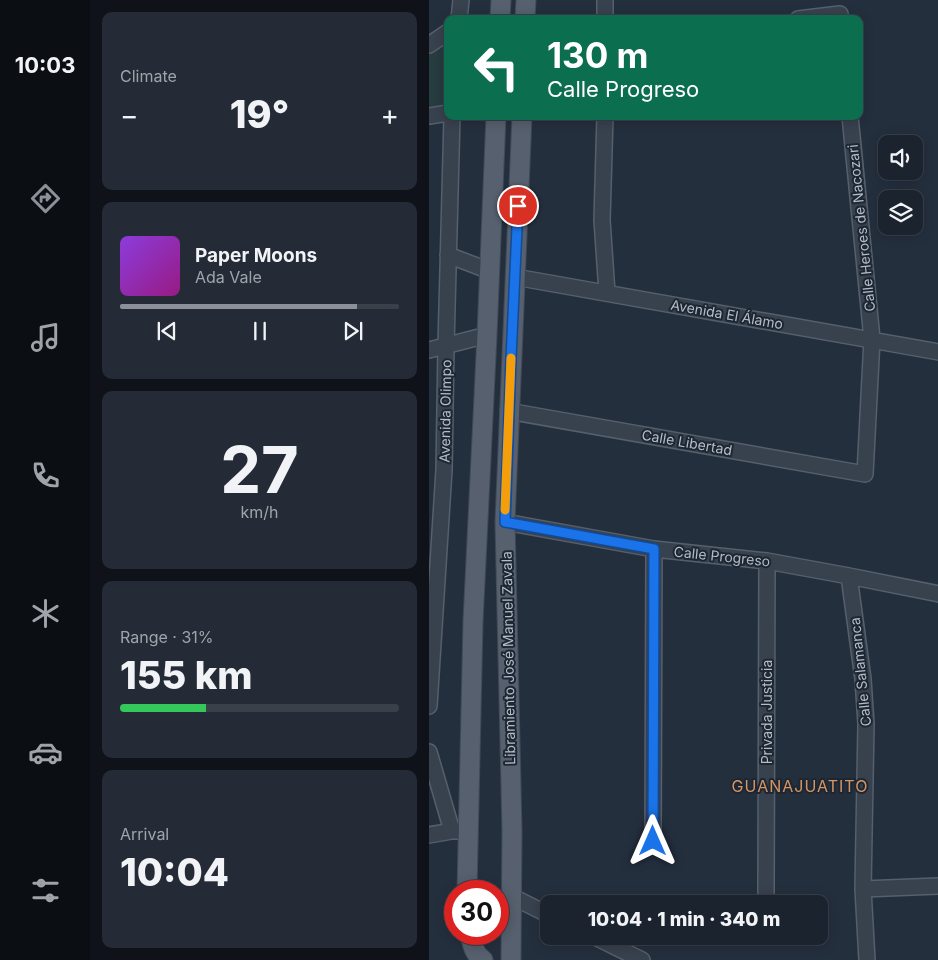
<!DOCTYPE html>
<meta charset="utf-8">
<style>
body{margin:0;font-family:Inter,sans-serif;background:#242b36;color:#f1f3f6;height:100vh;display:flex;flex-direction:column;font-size:19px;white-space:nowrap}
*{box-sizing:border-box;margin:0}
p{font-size:16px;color:#a0a4aa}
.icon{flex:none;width:28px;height:28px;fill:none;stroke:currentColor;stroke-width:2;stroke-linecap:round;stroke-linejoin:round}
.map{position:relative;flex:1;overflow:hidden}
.sheet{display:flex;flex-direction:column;gap:12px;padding:12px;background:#0f1319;width:339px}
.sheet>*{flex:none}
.top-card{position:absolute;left:15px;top:15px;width:419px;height:105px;border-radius:10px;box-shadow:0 2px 12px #0003,0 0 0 1px #39404a;background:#0b6e4f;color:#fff;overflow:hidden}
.buttons{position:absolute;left:449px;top:135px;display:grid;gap:10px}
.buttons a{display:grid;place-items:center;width:45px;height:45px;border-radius:10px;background:#1b232e;box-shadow:0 2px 12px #0003,0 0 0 1px #39404a;font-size:25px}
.speed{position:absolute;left:15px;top:880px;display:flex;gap:10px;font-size:25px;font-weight:700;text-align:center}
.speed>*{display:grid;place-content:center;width:65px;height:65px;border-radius:50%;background:#1b232e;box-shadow:0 2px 12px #0003,0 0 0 1px #39404a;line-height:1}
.speed .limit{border:8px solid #d22;background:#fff;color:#111}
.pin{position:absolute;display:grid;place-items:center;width:42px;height:42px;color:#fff;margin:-21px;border:2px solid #fff;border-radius:50%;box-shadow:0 1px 5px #0007}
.me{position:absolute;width:55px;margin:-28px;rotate:0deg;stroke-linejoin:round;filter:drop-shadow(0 0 4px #0008)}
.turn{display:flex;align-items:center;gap:18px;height:105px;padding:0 20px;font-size:22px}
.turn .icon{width:65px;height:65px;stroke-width:2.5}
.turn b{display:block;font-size:35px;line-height:42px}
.big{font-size:38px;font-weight:800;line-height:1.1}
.sheet .tile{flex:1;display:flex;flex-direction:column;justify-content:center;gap:8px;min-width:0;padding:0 18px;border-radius:10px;background:#242b36}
.sheet .dial{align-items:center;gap:0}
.dial b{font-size:65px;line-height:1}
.song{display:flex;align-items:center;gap:15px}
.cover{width:60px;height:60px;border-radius:8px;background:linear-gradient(135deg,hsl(270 70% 55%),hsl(310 70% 35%))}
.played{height:5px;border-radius:2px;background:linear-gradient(90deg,#8c9099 85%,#39404a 85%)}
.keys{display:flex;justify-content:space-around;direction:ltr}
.heat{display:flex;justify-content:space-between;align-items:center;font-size:28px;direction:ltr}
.charge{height:8px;border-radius:4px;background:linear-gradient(90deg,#34c759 31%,#39404a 0)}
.trip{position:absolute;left:111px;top:895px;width:288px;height:50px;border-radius:10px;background:#1b232e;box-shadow:0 2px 12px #0003,0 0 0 1px #39404a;font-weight:800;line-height:50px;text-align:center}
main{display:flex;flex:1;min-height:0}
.tabs{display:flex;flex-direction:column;width:90px;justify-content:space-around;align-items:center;background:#0b0e12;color:#a0a4aa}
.tabs .icon{width:35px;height:35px}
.tabs .current{color:#8c9099}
.tabs b{font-size:22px;color:#f1f3f6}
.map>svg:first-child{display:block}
.green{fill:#263c3f}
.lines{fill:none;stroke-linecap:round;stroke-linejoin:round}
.minor-casing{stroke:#565f6c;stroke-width:18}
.major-casing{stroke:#414a57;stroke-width:21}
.minor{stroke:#38414e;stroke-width:15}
.major{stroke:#56606e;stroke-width:19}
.route-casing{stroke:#114b97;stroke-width:12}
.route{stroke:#1a73e8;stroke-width:9}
.slow{stroke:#f59e0b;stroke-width:9}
.labels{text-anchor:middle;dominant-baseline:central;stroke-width:4;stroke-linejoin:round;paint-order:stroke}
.street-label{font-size:14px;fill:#b4bcc9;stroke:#1d2633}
.quarter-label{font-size:16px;letter-spacing:1px;fill:#d59563;stroke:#1d2633}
</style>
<main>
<nav class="tabs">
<b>10:03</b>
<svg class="icon current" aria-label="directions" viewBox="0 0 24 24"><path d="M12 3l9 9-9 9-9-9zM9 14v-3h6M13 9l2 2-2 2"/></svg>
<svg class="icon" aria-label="music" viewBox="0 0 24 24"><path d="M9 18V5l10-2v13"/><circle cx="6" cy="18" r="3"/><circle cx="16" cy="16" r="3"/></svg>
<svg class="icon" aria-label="phone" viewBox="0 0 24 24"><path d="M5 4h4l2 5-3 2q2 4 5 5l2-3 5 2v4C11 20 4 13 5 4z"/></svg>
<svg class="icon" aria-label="climate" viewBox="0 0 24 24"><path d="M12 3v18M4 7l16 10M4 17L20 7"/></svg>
<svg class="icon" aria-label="car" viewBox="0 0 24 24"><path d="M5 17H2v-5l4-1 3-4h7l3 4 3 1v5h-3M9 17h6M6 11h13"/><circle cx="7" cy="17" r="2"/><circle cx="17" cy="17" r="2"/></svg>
<svg class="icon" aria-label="filters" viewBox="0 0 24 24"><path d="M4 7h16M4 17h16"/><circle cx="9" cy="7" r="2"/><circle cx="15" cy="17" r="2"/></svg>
</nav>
<section class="sheet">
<div class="tile"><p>Climate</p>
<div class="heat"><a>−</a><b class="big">19°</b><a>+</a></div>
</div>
<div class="tile">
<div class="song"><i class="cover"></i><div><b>Paper Moons</b><p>Ada Vale</p></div></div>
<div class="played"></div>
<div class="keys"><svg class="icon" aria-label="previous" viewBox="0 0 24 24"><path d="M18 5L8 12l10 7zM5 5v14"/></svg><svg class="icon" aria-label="pause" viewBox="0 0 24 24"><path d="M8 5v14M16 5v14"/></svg><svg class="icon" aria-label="next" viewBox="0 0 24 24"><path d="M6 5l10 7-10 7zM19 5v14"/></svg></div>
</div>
<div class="tile dial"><b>27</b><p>km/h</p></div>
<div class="tile"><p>Range · 31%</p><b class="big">155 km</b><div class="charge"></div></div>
<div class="tile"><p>Arrival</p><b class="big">10:04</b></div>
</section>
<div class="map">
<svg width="510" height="960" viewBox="0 0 510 960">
<rect width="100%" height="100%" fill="#242f3e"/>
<!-- green -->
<path class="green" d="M19 40 18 105 0 108V52Z"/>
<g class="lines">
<!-- minor casing -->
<g class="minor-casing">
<path id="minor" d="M176 0V19
M30 19 32 0
M369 19 411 14
M0 45 19 32
M0 116 19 113
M176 116 173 220 178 293
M19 255 61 271
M86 277 510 352
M0 350 58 335
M79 411 436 474 443 339 421 116
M76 522 225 549 338 561 420 576 510 594
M420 576 434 679 437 724 434 889 438 960
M0 706 15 470 17 346 23 116
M0 752 23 831
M0 835 23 831H31
M224 841 225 549
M434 889 510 886
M337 893 338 561
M82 896 120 915
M164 936 213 960"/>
</g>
<!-- major casing -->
<g class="major-casing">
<path id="major" d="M71 19 72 0
M96 19 97 0
M38 891 44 622 58 335 67 116
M41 934C43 944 45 954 54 960
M82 960 83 831 76 522 93 116"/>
</g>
<!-- minor -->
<use href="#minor" class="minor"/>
<!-- major -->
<use href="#major" class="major"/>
</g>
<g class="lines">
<!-- route casing -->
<g class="route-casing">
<path id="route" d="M89 206 82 359 76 522 225 549 224 841"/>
</g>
<!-- route -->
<use href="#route" class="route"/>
<!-- slow -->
<path class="slow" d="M76 510 82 358"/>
</g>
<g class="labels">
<!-- street labels -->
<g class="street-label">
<text transform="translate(432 228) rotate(-96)">Calle Heroes de Nacozari</text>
<text transform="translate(298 314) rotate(10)">Avenida El Álamo</text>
<text transform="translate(16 411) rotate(-89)">Avenida Olimpo</text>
<text transform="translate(258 442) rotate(10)">Calle Libertad</text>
<text transform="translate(293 556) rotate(6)">Calle Progreso</text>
<text transform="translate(79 658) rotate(-91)">Libramiento José Manuel Zavala</text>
<text transform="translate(431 672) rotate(-96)">Calle Salamanca</text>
<text transform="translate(337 712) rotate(-90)">Privada Justicia</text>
</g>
<!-- quarter labels -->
<g class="quarter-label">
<text x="371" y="786">GUANAJUATITO</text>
</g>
</g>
</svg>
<div class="buttons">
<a><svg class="icon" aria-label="sound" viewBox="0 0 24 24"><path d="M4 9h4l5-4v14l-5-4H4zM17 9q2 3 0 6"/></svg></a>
<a><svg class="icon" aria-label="layers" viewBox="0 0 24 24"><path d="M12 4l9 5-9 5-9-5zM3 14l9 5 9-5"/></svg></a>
</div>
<div class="speed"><div class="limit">30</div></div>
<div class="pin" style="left:89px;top:206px;background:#d93025"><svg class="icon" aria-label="arrive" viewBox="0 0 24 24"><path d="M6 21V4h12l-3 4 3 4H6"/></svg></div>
<svg class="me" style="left:224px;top:841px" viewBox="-20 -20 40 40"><path d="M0-17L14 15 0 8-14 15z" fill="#1a73e8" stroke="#fff" stroke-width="4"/></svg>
<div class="trip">10:04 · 1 min · 340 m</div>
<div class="top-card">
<div class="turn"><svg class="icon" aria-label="left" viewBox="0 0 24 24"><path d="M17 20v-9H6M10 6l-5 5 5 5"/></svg><div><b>130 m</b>Calle Progreso</div></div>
</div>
</div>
</main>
